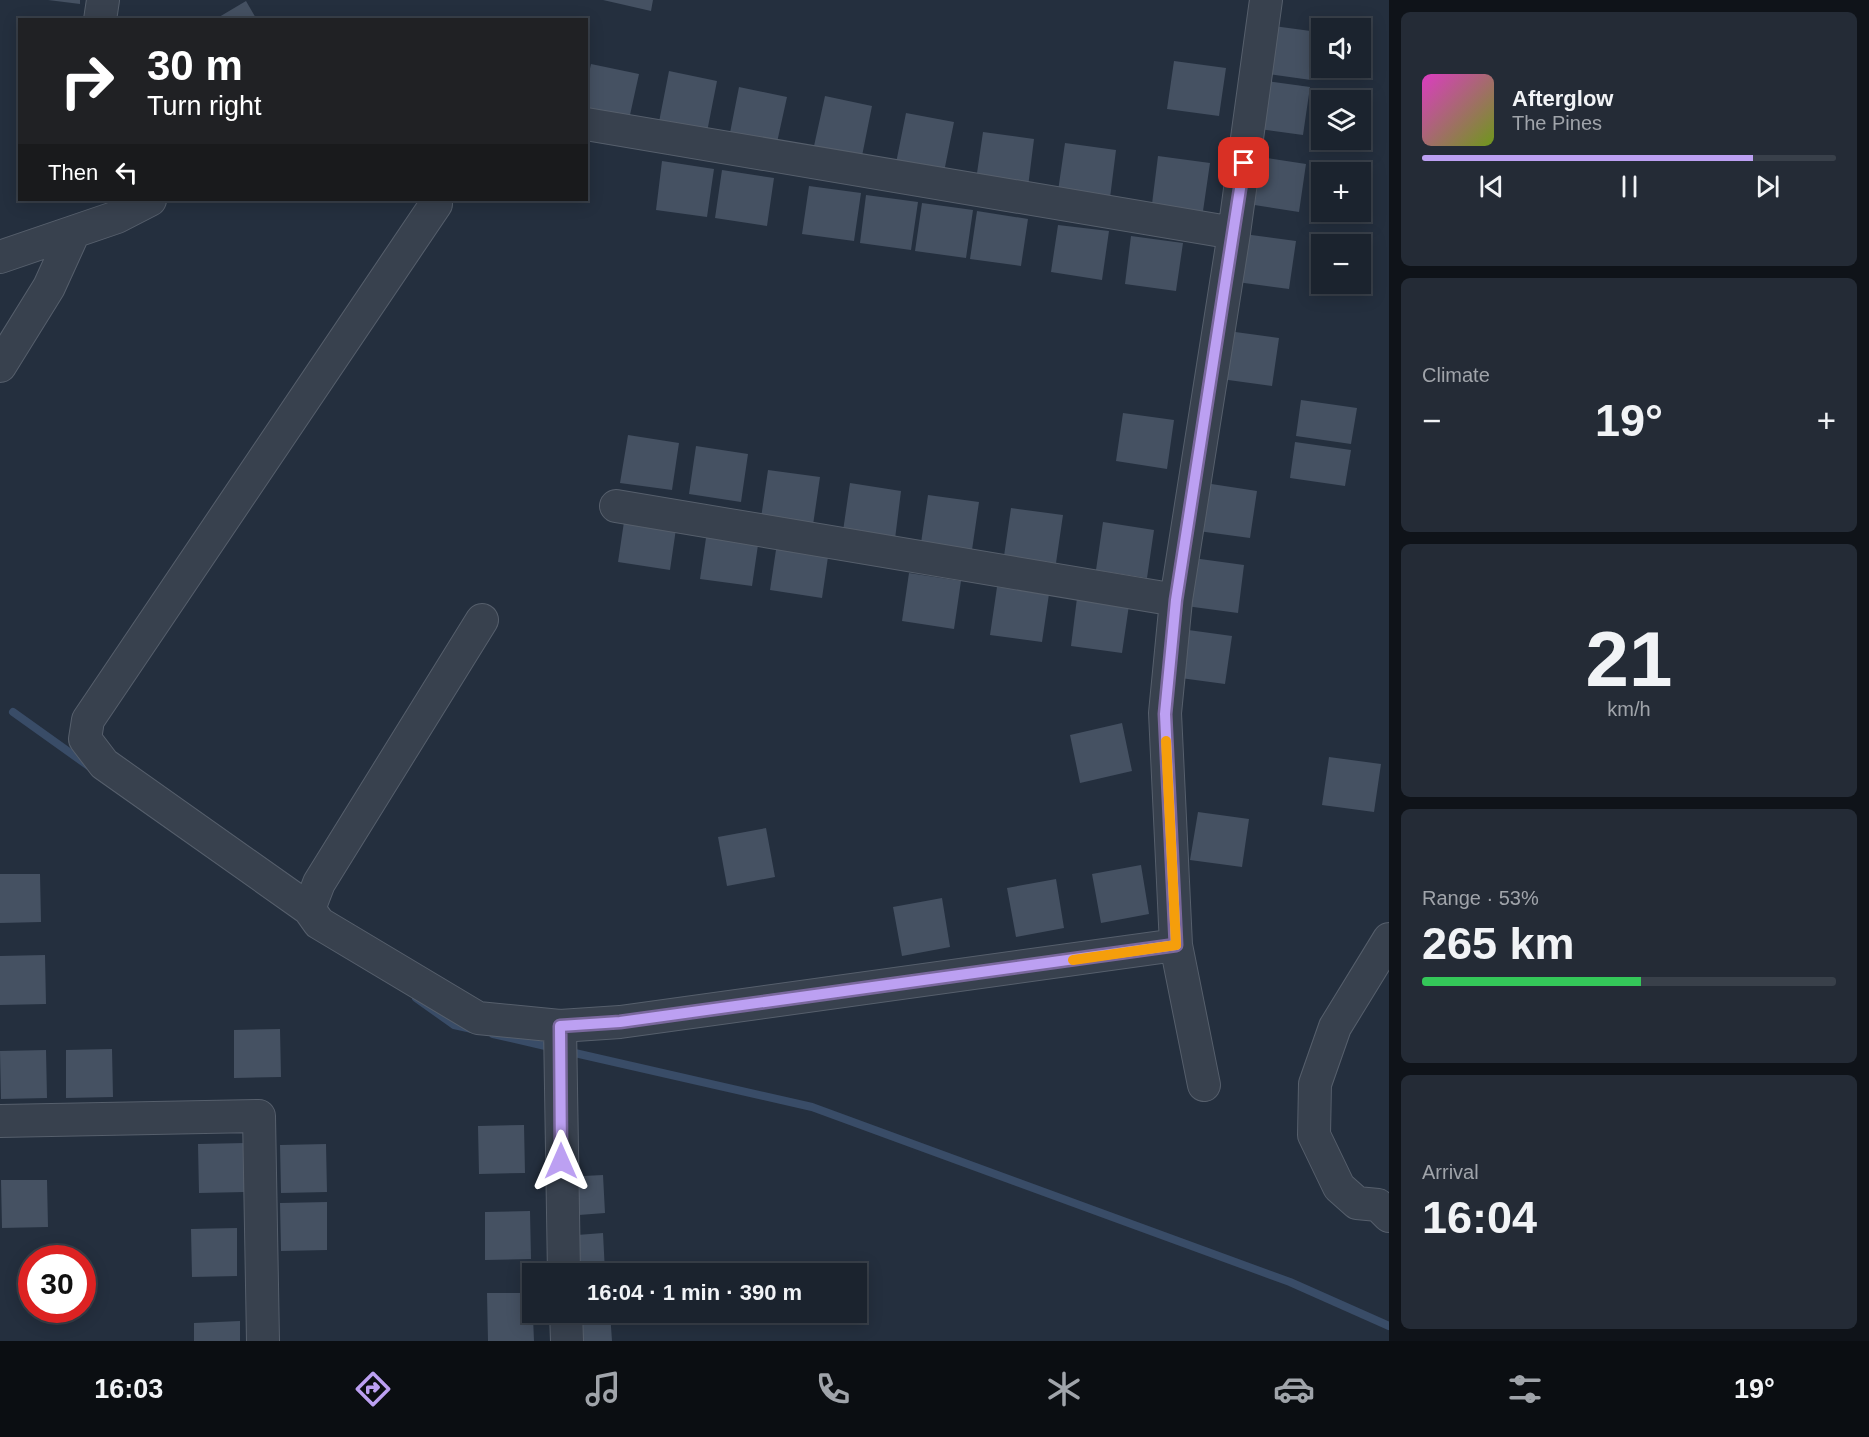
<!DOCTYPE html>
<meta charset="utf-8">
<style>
body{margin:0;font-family:Helvetica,sans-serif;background:#242b36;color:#f1f3f6;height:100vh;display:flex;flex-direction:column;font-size:22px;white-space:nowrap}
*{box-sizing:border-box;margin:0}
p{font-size:20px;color:#a0a4aa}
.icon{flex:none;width:33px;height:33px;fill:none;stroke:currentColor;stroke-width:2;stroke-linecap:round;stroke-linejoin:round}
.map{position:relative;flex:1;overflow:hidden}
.sheet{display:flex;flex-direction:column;gap:12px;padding:12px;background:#0f1319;width:480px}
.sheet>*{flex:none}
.hud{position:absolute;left:18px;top:18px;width:570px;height:183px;border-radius:0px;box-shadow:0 3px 15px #0003,0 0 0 2px #39404a;background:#202124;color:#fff;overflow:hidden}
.tools{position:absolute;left:1311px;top:18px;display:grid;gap:12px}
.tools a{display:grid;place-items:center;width:60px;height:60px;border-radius:0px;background:#1b232e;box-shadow:0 3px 15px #0003,0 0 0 2px #39404a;font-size:30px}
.speed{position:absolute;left:18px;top:1245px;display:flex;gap:12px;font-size:30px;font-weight:700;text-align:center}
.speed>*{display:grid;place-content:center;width:78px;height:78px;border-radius:50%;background:#1b232e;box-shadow:0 3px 15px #0003,0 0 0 2px #39404a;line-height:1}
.speed .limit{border:9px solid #d22;background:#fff;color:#111}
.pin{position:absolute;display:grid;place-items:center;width:51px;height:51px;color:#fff;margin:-26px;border-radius:12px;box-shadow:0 3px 9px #0006}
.me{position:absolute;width:66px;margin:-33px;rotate:0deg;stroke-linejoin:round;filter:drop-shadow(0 0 4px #0008)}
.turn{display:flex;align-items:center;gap:21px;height:126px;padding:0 30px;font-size:27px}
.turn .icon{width:78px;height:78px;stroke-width:2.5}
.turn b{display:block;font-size:42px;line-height:51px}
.then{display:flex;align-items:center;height:57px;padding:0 30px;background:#0003;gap:12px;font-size:22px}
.big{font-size:45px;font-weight:800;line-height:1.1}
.sheet .tile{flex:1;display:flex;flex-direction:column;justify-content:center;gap:9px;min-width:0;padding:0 21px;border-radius:9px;background:#242b36}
.sheet .dial{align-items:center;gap:0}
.dial b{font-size:78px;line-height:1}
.song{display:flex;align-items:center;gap:18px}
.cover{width:72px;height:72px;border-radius:9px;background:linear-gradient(135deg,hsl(310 70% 55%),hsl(80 70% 35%))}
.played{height:6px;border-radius:3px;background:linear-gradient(90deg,#bca0f2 80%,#39404a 80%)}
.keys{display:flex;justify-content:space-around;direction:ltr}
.heat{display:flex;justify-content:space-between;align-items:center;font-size:33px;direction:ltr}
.charge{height:9px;border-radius:4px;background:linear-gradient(90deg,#34c759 53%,#39404a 0)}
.trip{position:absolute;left:522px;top:1263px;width:345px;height:60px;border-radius:0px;background:#1b232e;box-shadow:0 3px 15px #0003,0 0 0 2px #39404a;font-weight:800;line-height:60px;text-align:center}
.tabs{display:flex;height:96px;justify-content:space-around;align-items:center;background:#0b0e12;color:#a0a4aa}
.tabs .icon{width:42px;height:42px}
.tabs .current{color:#bca0f2}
.tabs b{font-size:27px;color:#f1f3f6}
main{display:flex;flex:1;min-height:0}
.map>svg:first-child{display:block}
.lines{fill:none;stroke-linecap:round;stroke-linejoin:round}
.stream{stroke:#394c67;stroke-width:8}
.building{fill:#455162}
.minor-casing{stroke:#565f6c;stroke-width:34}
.minor{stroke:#38414e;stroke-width:32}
.route-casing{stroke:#7a689d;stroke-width:15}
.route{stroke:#bca0f2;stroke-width:10}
.slow{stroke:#f59e0b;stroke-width:10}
</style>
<main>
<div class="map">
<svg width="1389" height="1341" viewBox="0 0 1389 1341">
<rect width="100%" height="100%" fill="#242f3e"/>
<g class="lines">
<!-- stream -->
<path class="stream" d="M13 712 90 767
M416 998 454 1025 472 1029
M493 1034 554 1048
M566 1051 812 1107 1290 1282 1389 1326"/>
</g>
<!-- building -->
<path class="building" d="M48 0H80V4Z
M603 0H653L651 11Z
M246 1 257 20H214Z
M1266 25 1318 32 1311 80 1260 73Z
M1174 61 1226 68 1219 116 1167 109Z
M591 64 639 74 628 124 586 116V87Z
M669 71 717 81 707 132 659 122Z
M1259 80 1310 87 1303 135 1252 128Z
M739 87 787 97 776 147 729 138Z
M825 96 872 106 862 156 814 146Z
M906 113 954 122 944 172 896 163Z
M983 132 1034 139 1028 187 976 180Z
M1065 143 1116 150 1110 198 1058 191Z
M1158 156 1210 163 1203 211 1152 204Z
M1254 156 1306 164 1299 212 1248 204Z
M662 161 714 169 707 217 656 210Z
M722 170 774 178 767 226 715 218Z
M809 186 861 193 854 241 802 234Z
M866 195 918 202 911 250 860 243Z
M922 203 973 210 966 258 915 251Z
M977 211 1028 219 1021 266 970 259Z
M1058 225 1109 231 1102 280 1051 272Z
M1244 234 1296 241 1289 289 1237 282Z
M1131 236 1183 243 1176 291 1125 284Z
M1228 331 1279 338 1272 386 1221 379Z
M1301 400 1357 408 1351 444 1296 436Z
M1123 413 1174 420 1167 469 1116 461Z
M628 435 679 443 672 490 620 483Z
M1295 442 1351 450 1345 486 1290 478Z
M696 446 748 454 741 502 689 494Z
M768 470 820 477 813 525 761 518Z
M850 483 901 491 895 539 843 531Z
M1205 483 1257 491 1250 538 1198 531Z
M928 495 979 502 972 550 921 543Z
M1011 508 1063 515 1056 563 1004 556Z
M625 515 677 522 670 570 618 562Z
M1103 522 1154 530 1147 578 1096 570Z
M707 531 759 538 752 586 700 579Z
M777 543 829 550 822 598 770 590Z
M1193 558 1244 565 1238 613 1186 606Z
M909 573 961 581 954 629 902 621Z
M997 587 1049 594 1042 642 990 635Z
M1077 598 1129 605 1122 653 1071 646Z
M1181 629 1232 636 1225 684 1173 677Z
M1122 723 1132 771 1080 783 1070 735Z
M1329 757 1381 764 1374 812 1322 805Z
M1198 812 1249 819 1242 867 1190 860Z
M766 828 775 877 727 886 718 837Z
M1141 865 1149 914 1101 923 1092 874Z
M0 874H40L41 922 0 923Z
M1056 879 1064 928 1016 937 1007 888Z
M942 898 950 947 902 956 893 907Z
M45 955 46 1004 0 1005V956Z
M280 1029 281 1077 234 1078V1030Z
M112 1049 113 1097 66 1098V1050Z
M46 1050 47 1098 1 1099 0 1051Z
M524 1125 525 1173 479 1174 478 1126Z
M245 1143V1192L199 1193 198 1144Z
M326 1144 327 1192 281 1193 280 1145Z
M603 1175 605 1213 566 1216 564 1177Z
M1 1180H47L48 1227 2 1228Z
M327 1202V1250L281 1251 280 1203Z
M530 1211 531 1259 485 1260V1212Z
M237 1228V1276L192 1277 191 1229Z
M603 1233 605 1272 578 1274 564 1236Z
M487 1293H532L534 1341H488Z
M571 1312H610L612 1341H573Z
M240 1321V1341H194V1323Z"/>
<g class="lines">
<!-- minor casing -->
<g class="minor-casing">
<path id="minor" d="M100 20 103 0
M586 124 1234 233
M0 257 117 217 150 200
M0 366 49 287 74 232
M616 506 1176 600
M482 620 319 883 309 909 319 923 478 1018 560 1026 620 1022 1176 945
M309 909 104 764 85 739 88 720 436 204
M1389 939 1335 1027 1315 1084 1314 1135 1339 1187 1357 1203 1378 1205 1389 1216
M560 1026 564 1274
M1204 1085 1176 945 1165 713 1176 600 1234 233 1266 0
M0 1121 259 1116 263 1341
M566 1312 567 1341"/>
</g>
<!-- minor -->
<use href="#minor" class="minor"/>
</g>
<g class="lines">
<!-- route casing -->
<g class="route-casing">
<path id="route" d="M561 1161 560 1026 620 1022 1176 945 1165 714 1176 600 1244 163"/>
</g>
<!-- route -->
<use href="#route" class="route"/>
<!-- slow -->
<path class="slow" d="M1073 960 1176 945 1166 741"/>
</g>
</svg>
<div class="tools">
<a><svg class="icon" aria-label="sound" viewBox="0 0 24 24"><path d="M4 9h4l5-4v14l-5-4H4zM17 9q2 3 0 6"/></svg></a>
<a><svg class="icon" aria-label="layers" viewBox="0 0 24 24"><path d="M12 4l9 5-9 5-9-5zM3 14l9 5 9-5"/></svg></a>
<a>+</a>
<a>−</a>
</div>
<div class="speed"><div class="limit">30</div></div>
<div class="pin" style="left:1244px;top:163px;background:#d93025"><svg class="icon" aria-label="arrive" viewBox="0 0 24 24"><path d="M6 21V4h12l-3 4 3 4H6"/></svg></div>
<svg class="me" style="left:561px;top:1161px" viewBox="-20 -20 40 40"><path d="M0-17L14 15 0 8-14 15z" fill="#bca0f2" stroke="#fff" stroke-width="4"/></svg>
<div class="trip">16:04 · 1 min · 390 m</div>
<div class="hud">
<div class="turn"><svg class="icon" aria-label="right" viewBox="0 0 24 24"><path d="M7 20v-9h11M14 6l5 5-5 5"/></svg><div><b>30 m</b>Turn right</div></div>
<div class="then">Then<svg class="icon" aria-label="left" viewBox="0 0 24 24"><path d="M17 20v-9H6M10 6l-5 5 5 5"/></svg></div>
</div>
</div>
<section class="sheet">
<div class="tile">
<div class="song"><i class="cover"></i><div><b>Afterglow</b><p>The Pines</p></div></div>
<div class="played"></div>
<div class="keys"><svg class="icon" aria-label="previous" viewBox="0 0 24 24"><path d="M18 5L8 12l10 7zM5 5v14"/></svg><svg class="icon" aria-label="pause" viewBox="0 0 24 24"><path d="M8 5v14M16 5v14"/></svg><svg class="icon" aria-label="next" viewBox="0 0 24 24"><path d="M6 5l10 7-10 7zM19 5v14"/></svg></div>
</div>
<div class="tile"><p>Climate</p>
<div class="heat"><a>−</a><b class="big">19°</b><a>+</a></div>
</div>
<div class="tile dial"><b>21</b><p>km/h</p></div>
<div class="tile"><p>Range · 53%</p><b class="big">265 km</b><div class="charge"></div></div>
<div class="tile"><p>Arrival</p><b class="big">16:04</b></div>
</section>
</main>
<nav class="tabs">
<b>16:03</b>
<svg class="icon current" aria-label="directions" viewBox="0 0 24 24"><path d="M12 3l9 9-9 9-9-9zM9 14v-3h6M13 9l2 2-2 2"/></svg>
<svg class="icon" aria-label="music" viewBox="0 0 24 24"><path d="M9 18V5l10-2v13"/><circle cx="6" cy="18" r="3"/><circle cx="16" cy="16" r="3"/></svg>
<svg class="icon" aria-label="phone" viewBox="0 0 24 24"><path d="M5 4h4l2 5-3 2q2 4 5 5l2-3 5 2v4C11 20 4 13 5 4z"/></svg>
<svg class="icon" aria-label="climate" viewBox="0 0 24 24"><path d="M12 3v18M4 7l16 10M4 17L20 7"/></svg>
<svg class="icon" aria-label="car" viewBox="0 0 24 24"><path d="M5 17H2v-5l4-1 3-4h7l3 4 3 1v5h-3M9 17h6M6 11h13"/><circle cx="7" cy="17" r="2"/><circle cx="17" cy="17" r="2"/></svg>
<svg class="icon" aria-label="filters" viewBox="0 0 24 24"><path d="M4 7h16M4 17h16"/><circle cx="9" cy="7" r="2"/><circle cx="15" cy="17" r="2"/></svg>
<b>19°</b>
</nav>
